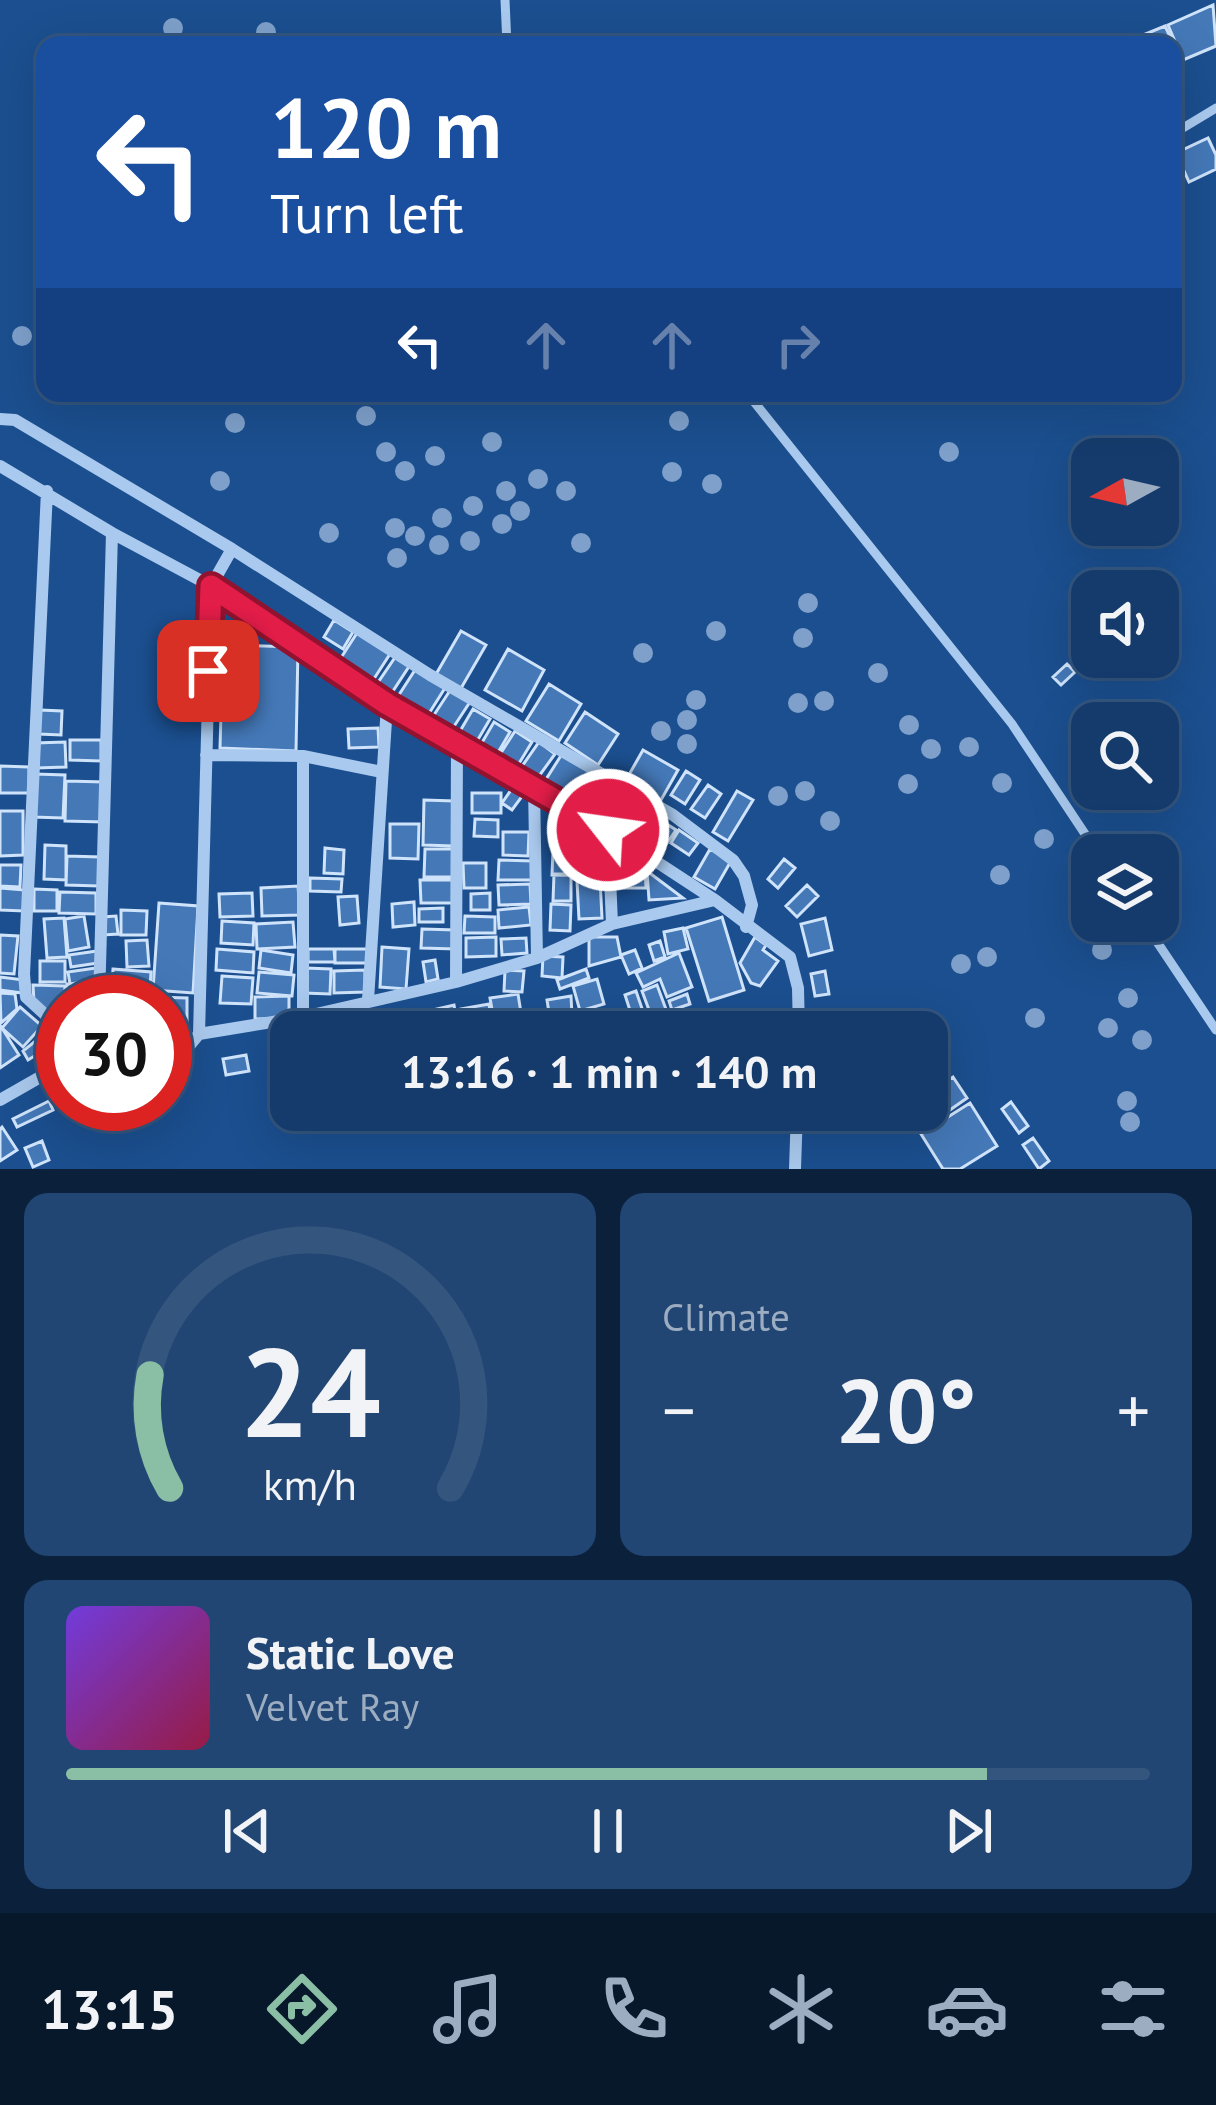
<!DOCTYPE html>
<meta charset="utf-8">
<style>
body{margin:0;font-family:"PT Sans",sans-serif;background:#214673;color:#f1f3f6;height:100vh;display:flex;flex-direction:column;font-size:45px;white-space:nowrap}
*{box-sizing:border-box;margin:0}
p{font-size:39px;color:#9dadc1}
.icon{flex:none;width:66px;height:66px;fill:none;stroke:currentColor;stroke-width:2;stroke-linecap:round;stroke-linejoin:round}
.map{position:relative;height:1169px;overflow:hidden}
.details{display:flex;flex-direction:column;gap:24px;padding:24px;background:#0b203b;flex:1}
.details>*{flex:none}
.top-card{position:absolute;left:36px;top:36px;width:1146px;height:366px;border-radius:24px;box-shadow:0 12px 48px #0002,0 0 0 3px #33557e;background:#1a4fa0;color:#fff;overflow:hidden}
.needle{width:78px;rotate:262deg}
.buttons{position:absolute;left:1071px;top:438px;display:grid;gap:24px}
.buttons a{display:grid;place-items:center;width:108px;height:108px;border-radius:24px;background:#143b6b;box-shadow:0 12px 48px #0002,0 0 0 3px #33557e;font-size:60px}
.speed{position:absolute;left:36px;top:975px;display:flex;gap:24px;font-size:60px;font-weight:700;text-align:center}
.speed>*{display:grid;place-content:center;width:156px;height:156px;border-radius:50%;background:#143b6b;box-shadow:0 12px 48px #0002,0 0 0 3px #33557e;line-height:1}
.speed .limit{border:18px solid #d22;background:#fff;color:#111}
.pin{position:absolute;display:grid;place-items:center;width:102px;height:102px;color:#fff;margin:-51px;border-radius:24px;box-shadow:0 6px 18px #0006}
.me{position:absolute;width:132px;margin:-66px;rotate:300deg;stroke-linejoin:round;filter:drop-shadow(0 0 9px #0008)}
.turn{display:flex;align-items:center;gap:42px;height:252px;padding:0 36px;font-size:54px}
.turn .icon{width:156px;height:156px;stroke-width:2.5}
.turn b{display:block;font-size:84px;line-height:102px}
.lanes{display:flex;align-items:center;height:114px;padding:0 36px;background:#0003;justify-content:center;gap:60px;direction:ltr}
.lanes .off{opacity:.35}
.big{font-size:90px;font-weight:700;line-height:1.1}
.details .tile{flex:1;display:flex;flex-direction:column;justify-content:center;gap:18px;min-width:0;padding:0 42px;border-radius:24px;background:#214673}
.details .dial{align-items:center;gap:0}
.dial svg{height:312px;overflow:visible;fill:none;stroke:#33557e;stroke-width:7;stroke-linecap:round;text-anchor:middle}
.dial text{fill:#f1f3f6;stroke:none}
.song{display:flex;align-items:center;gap:36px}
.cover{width:144px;height:144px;border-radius:18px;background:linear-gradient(135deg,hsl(260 70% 55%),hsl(340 70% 35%))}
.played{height:12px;border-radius:6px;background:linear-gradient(90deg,#8abfa5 85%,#33557e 85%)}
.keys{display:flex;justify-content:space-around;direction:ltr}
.heat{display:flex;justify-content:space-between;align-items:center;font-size:66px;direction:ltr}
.details .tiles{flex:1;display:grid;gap:24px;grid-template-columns:1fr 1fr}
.tile:last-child{grid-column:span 2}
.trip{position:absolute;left:270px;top:1011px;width:678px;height:120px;border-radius:24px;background:#143b6b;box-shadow:0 12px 48px #0002,0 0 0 3px #33557e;font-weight:700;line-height:120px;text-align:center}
.tab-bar{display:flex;height:192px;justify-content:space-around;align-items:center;background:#08182b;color:#9dadc1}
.tab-bar .icon{width:84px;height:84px}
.tab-bar .active{color:#8abfa5}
.tab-bar b{font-size:54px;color:#f1f3f6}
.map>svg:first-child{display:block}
.building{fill:#4478b7;stroke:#cfe3fa;stroke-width:3}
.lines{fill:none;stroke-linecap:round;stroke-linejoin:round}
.service{stroke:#a9c9ee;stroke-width:9}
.minor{stroke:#a9c9ee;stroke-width:12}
.tree{fill:#7ea0ca}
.route-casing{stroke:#92132f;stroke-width:30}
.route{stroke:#e11d48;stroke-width:21}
</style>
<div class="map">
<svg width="1216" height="1169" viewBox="0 0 1216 1169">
<rect width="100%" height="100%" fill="#1b4f8f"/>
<!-- building -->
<path class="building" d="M1213 5 1216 46 1183 60 1168 25Z
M1165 26 1175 48 1173 45H1142L1138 37Z
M1208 138 1216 155V169L1189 182 1176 153Z
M334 620 353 632 343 649 324 637Z
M461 631 486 645 460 690 435 676Z
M357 633 390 654 368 688 335 667Z
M223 645 298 647 296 751 220 748Z
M508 649 544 670 522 711 485 690Z
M396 656 410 665 391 694 377 684Z
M1067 664 1075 672 1061 685 1053 677Z
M415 670 445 688 423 723 393 704Z
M549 684 581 704 559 741 526 721Z
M451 689 470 702 447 737 428 724Z
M473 709 490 719 473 748 456 738Z
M40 710 62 711 61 735 39 734Z
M585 712 618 734 598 765 565 743Z
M494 722 510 732 496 756 480 746Z
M378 728 379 747 349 748 348 729Z
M515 731 532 742 515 770 497 759Z
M70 740H101V761L70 760Z
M65 742 66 767 36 768 35 743Z
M539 742 555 754 534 783 518 772Z
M643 750 678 770 661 800 626 780Z
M562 754 616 789 596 819 543 784Z
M0 766 29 767V793H0Z
M686 771 700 780 685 804 671 795Z
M35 774 65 775 63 818 33 817Z
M66 781 104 782 103 822 65 821Z
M515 784 526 791 512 810 502 803Z
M708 785 721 794 705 818 691 809Z
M737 791 753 800 728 841 713 832Z
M472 793H501V813H472Z
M621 794 650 814 631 843 601 824Z
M424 800 454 801V846L423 845Z
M0 811H23V855L0 856Z
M656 817 676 830 656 859 637 846Z
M475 819 498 820V837L474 836Z
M390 824H419L418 859 390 858Z
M554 827 605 844V876L552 875Z
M679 830 698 843 689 855 671 843Z
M503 832H529L528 856 503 855Z
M45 845 66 846V880L44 879Z
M325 848 344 850 343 874 324 873Z
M425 849H456L455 877H424Z
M710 849 731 861 715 889 694 877Z
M615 851 645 870 646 888H618Z
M67 856 100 857 99 886 66 885Z
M784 859 795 868 778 888 768 879Z
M499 860 533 861V880H498Z
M463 863H486V888H464Z
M0 865H21L20 887 0 886Z
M647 871 683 898 649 900Z
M554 874H571V901H553Z
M310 878 342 879 341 892 310 891Z
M600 879 602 918 579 919 577 881Z
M420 880H455V903H421Z
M530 884 531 904 499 905 498 885Z
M807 885 818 896 797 917 786 906Z
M298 886 300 915 262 916 261 888Z
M0 888 25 890 24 911 0 910Z
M34 889 57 890V911H34Z
M60 892 96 893V914L59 913Z
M252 893 253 916 220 917 219 894Z
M490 893V910H471V894Z
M357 896 359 923 340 925 338 897Z
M414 902 415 925 393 927 392 904Z
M159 903 198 906 193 993 153 990Z
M551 904 571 905 570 931 550 930Z
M529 907 531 925 499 928 498 910Z
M443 908V922H419V909Z
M121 910 147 911 146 935H121Z
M84 916 89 947 68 951 65 919Z
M116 916 118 934 103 935 102 917Z
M465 916 495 917V933H464Z
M722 917 744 990 709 1001 686 928Z
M64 918 67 957 47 958 44 919Z
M825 918 832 950 809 956 801 924Z
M222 921 254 923 253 945 221 943Z
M293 922 295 947 257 949 256 924Z
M683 928 688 949 668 954 664 932Z
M422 929 456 930V949L421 948Z
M0 935 18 936 14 974 0 973Z
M496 937V956L466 957V938Z
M589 937H617L621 957 589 966Z
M755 937 766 945 763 950 778 961 760 986 751 983 740 963Z
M526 938 527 953 502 955 501 939Z
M147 940 149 966 127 967 126 941Z
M660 941 665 957 654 961 649 945Z
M382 947 409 949 406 989 380 987Z
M217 949 254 952 253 973 216 970Z
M308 949H334L335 962H308Z
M335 949H369V963H335Z
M261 950 293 955 291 973 259 968Z
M635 950 642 968 629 974 621 955Z
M97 951 98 963 71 967 69 955Z
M679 953 692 987 667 997 660 979 643 987 636 973Z
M543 956 563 957 562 978 542 976Z
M435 960 438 979 426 982 423 962Z
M40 961H65V982H40Z
M96 968 97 980 70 984 68 972Z
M305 968 331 969 330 994 304 993Z
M113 969 151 972 149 1002H111Z
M586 969 589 978 560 989 557 980Z
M365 970V992L334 993V971Z
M505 970 524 971 522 992 504 991Z
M825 971 829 994 815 996 811 974Z
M259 972 294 975 292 996 257 993Z
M222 976 253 978 251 1004 220 1003Z
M0 977 24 980 22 993 0 990Z
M597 979 604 1004 580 1011 573 986Z
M67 984H95V1002H68Z
M33 985 65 986 63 1028 34 1002Z
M657 985 667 1012 652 1018 642 991Z
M636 991 650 1032H637L625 995Z
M0 993 15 994 17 1009 1 1023Z
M518 994 524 1032H496L490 998Z
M687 994 690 1004 672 1010 669 1001Z
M289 996V1018L255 1019V997Z
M571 996 572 1015 560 1032H552L547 1000Z
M154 997 187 998V1023L165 1022V1002H154Z
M489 1004 493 1032H465L461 1009Z
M454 1005 456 1017 435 1021 433 1010Z
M20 1007 42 1026 23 1047 2 1028Z
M432 1010 436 1032H414L411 1013Z
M313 1015H336V1032H313Z
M410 1016 413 1032H388L386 1021Z
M0 1025 19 1055 0 1068Z
M165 1027H186L185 1049 165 1048Z
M49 1030 54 1044 28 1060 23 1051Z
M291 1040V1083L285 1084 277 1043Z
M246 1055 249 1071 226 1075 223 1059Z
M63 1065V1100L59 1103 44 1078Z
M953 1077 967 1098 920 1131 905 1111 927 1110V1095Z
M49 1101 53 1110 17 1127 13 1119Z
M1011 1102 1028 1126 1019 1133 1002 1109Z
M970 1103 997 1146 960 1169H943L921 1134Z
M91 1104 96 1114 86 1119 79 1105Z
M94 1104H128L111 1123Z
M2 1127 17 1150 0 1161V1129Z
M1033 1138 1049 1161 1039 1169 1023 1145Z
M42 1141 49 1160 33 1167 25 1148Z"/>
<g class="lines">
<!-- service -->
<path class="service" d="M505 0 507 45
M1173 134 1216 108
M747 393 1012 724 1099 855
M1143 921 1216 1030"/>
<!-- minor -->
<path class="minor" d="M0 419 15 420 232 549 430 675 673 815 733 860 744 876 752 905 746 927
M0 466 112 533 211 586 387 705 608 830 715 900 790 957 798 988 799 1032
M47 491 24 974 26 997 63 1031
M206 755 303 756 382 772
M534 787 537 958
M608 830 612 924
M456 982 457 743
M368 1000 387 705
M99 1002 112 533
M303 1017V756
M199 1034 303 1017 456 982 537 958 612 924 715 900
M165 1075 199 1034 211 586 232 549
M0 1100 63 1064
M795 1169 797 1110"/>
</g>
<!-- trees -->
<g class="tree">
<circle cx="173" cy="28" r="10"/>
<circle cx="266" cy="32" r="10"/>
<circle cx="22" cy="336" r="10"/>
<circle cx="366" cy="416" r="10"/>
<circle cx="679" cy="421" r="10"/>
<circle cx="235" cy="423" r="10"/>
<circle cx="492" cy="442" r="10"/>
<circle cx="386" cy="452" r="10"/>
<circle cx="949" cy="452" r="10"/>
<circle cx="435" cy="456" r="10"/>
<circle cx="405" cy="471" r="10"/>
<circle cx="672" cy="472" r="10"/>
<circle cx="538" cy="479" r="10"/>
<circle cx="220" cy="481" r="10"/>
<circle cx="712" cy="484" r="10"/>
<circle cx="506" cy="491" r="10"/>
<circle cx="566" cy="491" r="10"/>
<circle cx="473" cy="506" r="10"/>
<circle cx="520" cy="511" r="10"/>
<circle cx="442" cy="518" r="10"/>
<circle cx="502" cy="524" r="10"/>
<circle cx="395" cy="528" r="10"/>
<circle cx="329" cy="533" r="10"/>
<circle cx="415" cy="536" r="10"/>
<circle cx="470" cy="541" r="10"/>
<circle cx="581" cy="543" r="10"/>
<circle cx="439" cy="545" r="10"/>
<circle cx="397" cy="558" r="10"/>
<circle cx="808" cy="603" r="10"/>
<circle cx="716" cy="631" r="10"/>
<circle cx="803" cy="638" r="10"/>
<circle cx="643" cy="653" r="10"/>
<circle cx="878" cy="673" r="10"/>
<circle cx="696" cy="700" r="10"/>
<circle cx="824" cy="701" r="10"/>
<circle cx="798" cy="703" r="10"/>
<circle cx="687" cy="720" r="10"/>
<circle cx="909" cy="725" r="10"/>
<circle cx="661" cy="731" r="10"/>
<circle cx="687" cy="744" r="10"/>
<circle cx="969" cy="747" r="10"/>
<circle cx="931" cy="749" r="10"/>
<circle cx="1002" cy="783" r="10"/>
<circle cx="908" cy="784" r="10"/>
<circle cx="805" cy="791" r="10"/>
<circle cx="778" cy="796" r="10"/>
<circle cx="830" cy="821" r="10"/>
<circle cx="1044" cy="839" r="10"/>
<circle cx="1134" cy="841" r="10"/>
<circle cx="1000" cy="875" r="10"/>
<circle cx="1102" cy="950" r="10"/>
<circle cx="987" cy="957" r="10"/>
<circle cx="961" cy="964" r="10"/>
<circle cx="1128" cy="998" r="10"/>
<circle cx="1035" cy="1018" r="10"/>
<circle cx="1108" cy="1028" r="10"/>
<circle cx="1142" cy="1040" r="10"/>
<circle cx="1127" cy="1101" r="10"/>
<circle cx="1130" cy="1122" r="10"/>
</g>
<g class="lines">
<!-- route casing -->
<g class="route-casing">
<path id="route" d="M208 671 211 586 387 704 608 830"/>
</g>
<!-- route -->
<use href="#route" class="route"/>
</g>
</svg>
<div class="buttons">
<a><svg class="needle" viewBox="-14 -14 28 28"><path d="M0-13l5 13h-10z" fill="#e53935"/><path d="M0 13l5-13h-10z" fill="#9dadc1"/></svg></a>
<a><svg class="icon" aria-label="sound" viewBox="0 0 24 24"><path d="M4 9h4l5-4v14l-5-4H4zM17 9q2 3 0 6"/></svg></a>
<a><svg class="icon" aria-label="search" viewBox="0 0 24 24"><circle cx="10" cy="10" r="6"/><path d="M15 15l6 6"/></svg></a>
<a><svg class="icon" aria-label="layers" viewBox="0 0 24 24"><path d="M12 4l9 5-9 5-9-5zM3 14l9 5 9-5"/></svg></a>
</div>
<div class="speed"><div class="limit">30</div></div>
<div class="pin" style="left:208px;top:671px;background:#d93025"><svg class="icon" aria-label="arrive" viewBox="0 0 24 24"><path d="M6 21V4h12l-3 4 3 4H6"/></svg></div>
<svg class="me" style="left:608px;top:830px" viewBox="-20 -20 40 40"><circle r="17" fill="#e11d48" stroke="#fff" stroke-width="3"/><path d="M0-11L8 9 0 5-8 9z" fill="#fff"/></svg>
<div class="trip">13:16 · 1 min · 140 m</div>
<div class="top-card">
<div class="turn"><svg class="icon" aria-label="left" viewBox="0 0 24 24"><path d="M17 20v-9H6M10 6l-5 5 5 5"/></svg><div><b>120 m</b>Turn left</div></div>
<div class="lanes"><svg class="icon" aria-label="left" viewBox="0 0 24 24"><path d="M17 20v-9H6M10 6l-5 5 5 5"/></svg><svg class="icon off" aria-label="ahead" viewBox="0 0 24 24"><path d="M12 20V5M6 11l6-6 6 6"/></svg><svg class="icon off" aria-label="ahead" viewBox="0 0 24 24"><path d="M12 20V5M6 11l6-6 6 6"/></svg><svg class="icon off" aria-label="right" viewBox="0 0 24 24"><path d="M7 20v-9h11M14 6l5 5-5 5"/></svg></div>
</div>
</div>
<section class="details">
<div class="tiles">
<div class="tile dial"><svg viewBox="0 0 100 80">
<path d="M14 69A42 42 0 1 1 86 69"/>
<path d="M14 69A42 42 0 0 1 9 40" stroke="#8abfa5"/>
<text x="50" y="56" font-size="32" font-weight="700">24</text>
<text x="50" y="72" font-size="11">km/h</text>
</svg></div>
<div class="tile"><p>Climate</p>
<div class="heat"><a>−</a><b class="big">20°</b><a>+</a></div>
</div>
<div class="tile">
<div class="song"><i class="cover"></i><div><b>Static Love</b><p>Velvet Ray</p></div></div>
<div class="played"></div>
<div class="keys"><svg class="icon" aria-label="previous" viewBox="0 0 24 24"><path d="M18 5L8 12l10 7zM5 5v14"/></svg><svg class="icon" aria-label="pause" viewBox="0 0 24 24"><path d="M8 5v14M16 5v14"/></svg><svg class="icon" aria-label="next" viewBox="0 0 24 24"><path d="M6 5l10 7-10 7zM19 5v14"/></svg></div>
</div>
</div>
</section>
<nav class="tab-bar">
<b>13:15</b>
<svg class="icon active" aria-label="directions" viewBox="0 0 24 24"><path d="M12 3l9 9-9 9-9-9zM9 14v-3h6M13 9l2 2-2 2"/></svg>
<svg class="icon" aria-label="music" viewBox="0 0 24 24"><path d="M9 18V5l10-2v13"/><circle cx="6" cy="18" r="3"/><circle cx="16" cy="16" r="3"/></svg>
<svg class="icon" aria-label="phone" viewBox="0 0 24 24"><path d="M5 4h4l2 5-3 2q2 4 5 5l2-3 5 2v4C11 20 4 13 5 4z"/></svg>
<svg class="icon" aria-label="climate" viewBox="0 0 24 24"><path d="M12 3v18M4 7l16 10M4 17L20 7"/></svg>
<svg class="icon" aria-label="car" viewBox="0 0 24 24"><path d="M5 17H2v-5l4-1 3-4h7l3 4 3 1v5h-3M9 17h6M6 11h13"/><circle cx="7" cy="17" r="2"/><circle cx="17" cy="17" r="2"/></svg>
<svg class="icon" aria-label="filters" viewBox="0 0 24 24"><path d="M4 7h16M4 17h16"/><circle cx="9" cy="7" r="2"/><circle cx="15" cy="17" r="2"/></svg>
</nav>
